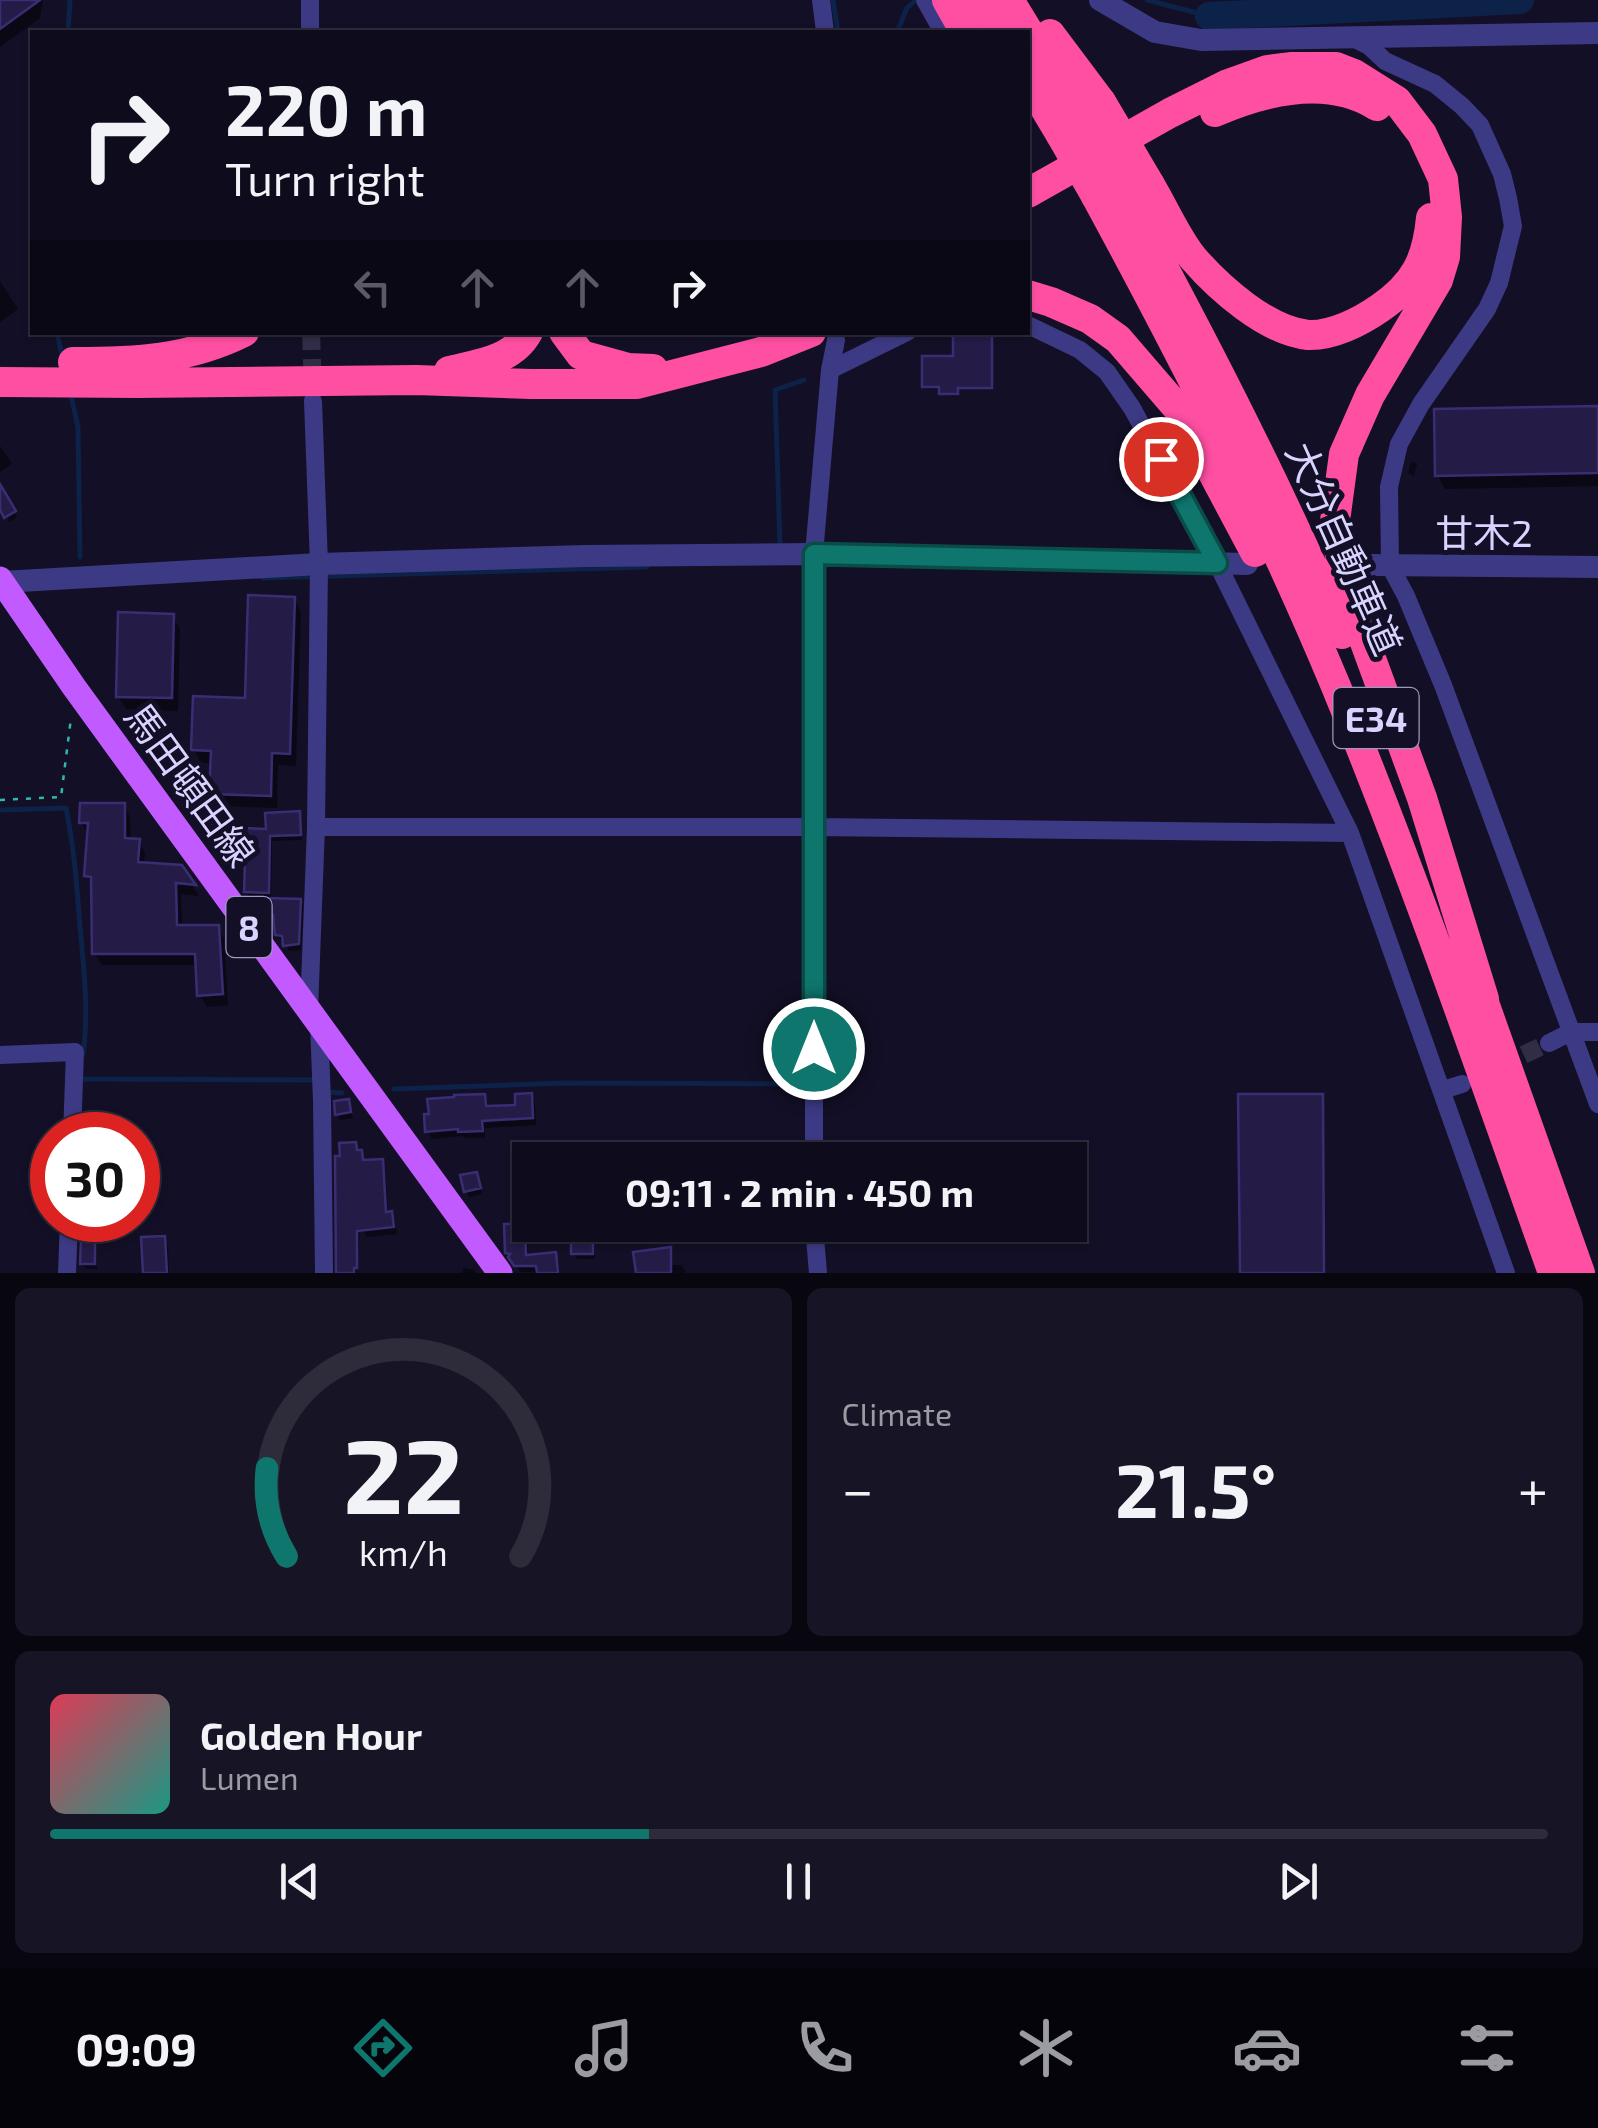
<!DOCTYPE html>
<meta charset="utf-8">
<style>
body{margin:0;font-family:"Exo 2","Noto Sans JP",sans-serif;background:#171425;color:#f1f3f6;height:100vh;display:flex;flex-direction:column;font-size:38px;white-space:nowrap}
*{box-sizing:border-box;margin:0}
p{font-size:32px;color:#9b9ba3}
.icon{flex:none;width:55px;height:55px;fill:none;stroke:currentColor;stroke-width:2;stroke-linecap:round;stroke-linejoin:round}
.map{position:relative;height:1273px;overflow:hidden}
.details{display:flex;flex-direction:column;gap:15px;padding:15px;background:#08060f;flex:1}
.details>*{flex:none}
.guide{position:absolute;left:30px;top:30px;width:1000px;height:305px;border-radius:0px;box-shadow:0 2px 8px #0004,0 0 0 2px #2e2b3b;background:#0e0b1c;color:#f1f3f6;overflow:hidden}
.speed{position:absolute;left:30px;top:1112px;display:flex;gap:20px;font-size:50px;font-weight:700;text-align:center}
.speed>*{display:grid;place-content:center;width:130px;height:130px;border-radius:50%;background:#0e0b1c;box-shadow:0 2px 8px #0004,0 0 0 2px #2e2b3b;line-height:1}
.speed .limit{border:15px solid #d22;background:#fff;color:#111}
.pin{position:absolute;display:grid;place-items:center;width:85px;height:85px;color:#fff;margin:-42px;border:5px solid #fff;border-radius:50%;box-shadow:0 2px 10px #0007}
.me{position:absolute;width:110px;margin:-55px;rotate:0deg;stroke-linejoin:round;filter:drop-shadow(0 0 8px #0008)}
.turn{display:flex;align-items:center;gap:35px;height:210px;padding:0 30px;font-size:45px}
.turn .icon{width:130px;height:130px;stroke-width:2.5}
.turn b{display:block;font-size:70px;line-height:85px}
.lanes{display:flex;align-items:center;height:95px;padding:0 30px;background:#0003;justify-content:center;gap:50px;direction:ltr}
.lanes .off{opacity:.35}
.big{font-size:75px;font-weight:700;line-height:1.1}
.details .tile{flex:1;display:flex;flex-direction:column;justify-content:center;gap:15px;min-width:0;padding:0 35px;border-radius:15px;background:#171425}
.details .dial{align-items:center;gap:0}
.dial svg{height:260px;overflow:visible;fill:none;stroke:#2e2b3b;stroke-width:7;stroke-linecap:round;text-anchor:middle}
.dial text{fill:#f1f3f6;stroke:none}
.song{display:flex;align-items:center;gap:30px}
.cover{width:120px;height:120px;border-radius:15px;background:linear-gradient(135deg,hsl(350 70% 55%),hsl(170 70% 35%))}
.played{height:10px;border-radius:5px;background:linear-gradient(90deg,#0f766e 40%,#2e2b3b 40%)}
.keys{display:flex;justify-content:space-around;direction:ltr}
.heat{display:flex;justify-content:space-between;align-items:center;font-size:55px;direction:ltr}
.details .tiles{flex:1;display:grid;gap:15px;grid-template-columns:1fr 1fr}
.tile:last-child{grid-column:span 2}
.trip{position:absolute;left:512px;top:1142px;width:575px;height:100px;border-radius:0px;background:#0e0b1c;box-shadow:0 2px 8px #0004,0 0 0 2px #2e2b3b;font-weight:700;line-height:100px;text-align:center}
.tabs{display:flex;height:160px;justify-content:space-around;align-items:center;background:#06040b;color:#9b9ba3}
.tabs .icon{width:70px;height:70px}
.tabs .active{color:#0f766e}
.tabs b{font-size:45px;color:#f1f3f6}
.map>svg:first-child{display:block}
.shadow{fill:#0007}
.lines{fill:none;stroke-linecap:round;stroke-linejoin:round}
.stream{stroke:#0c2248;stroke-width:5}
.river{stroke:#0c2248;stroke-width:28}
.building{fill:#241b47;stroke:#3b2d73;stroke-width:2.5}
.minor-tunnel{stroke:#312d47;stroke-width:18;stroke-dasharray:18 9;stroke-linecap:butt}
.path{stroke:#2fb8b0;stroke-width:2.5;stroke-dasharray:5 8;stroke-linecap:butt}
.minor{stroke:#3d3a85;stroke-width:18}
.tertiary{stroke:#3d3a85;stroke-width:22}
.primary{stroke:#c25bff;stroke-width:25}
.motorway{stroke:#ff4fa3;stroke-width:30}
.motorway-bridge{stroke:#ff4fa3;stroke-width:30}
.route-casing{stroke:#0a4d48;stroke-width:25}
.route{stroke:#0f766e;stroke-width:18}
.labels{text-anchor:middle;dominant-baseline:central;stroke-width:10;stroke-linejoin:round;paint-order:stroke}
.shield{fill:#130f26;stroke:#9e99be;stroke-width:2.5}
.shield-label{font-size:35px;font-weight:bold;fill:#d9d4ff}
.street-label{font-size:38px;fill:#d9d4ff;stroke:#130f26}
</style>
<div class="map">
<svg width="1598" height="1273" viewBox="0 0 1598 1273">
<rect width="100%" height="100%" fill="#130f26"/>
<!-- shadow -->
<path class="shadow" d="M0 0H43L40 18 0 47Z
M0 281 18 309 0 322Z
M980 332H992V389H958V396L943 395 942 389H926L924 387Z
M1598 408V486L1445 489 1438 476Z
M0 446 12 464 0 472Z
M1411 461 1417 464 1414 476 1408 473Z
M0 490 17 517 10 522 0 506Z
M294 599 301 612 296 766 278 765 277 808 219 806 212 794 213 763H201L194 750 248 700Z
M172 616 180 629 178 711 126 709 118 696Z
M124 805 130 817 131 841H139L145 853 144 865 181 868 199 896 181 894 182 927H217L224 939 228 1005 207 1007 200 995 198 965H102L95 954 94 888 87 876 88 834 81 822Z
M298 814 301 820 302 840 272 841 271 901H299L303 907 301 950 289 951 285 941H281L277 935 276 920H272L268 914 269 898 249 897 246 892 268 832Z
M237 826 241 832V842H218L214 836Z
M531 1096 535 1103 536 1125 485 1128V1138H465L463 1136 432 1139 428 1131 484 1097 488 1109 518 1108Z
M347 1102 353 1118 340 1120 337 1114Z
M355 1145 365 1162H381L385 1169 388 1214 391 1213 395 1220 397 1234 367 1237 360 1225 357 1273H338V1159Z
M479 1180 482 1194 469 1197 466 1191Z
M524 1226 527 1232 528 1257 555 1254 558 1260 559 1273 520 1272 508 1252Z
M592 1234 595 1240V1259H577L574 1253Z
M164 1239 168 1247 169 1273H145L144 1240Z
M93 1240 96 1246 97 1269H86L82 1264Z
M663 1265H682L686 1273H660H663Z
M463 1268 474 1270 476 1273H462Z"/>
<g class="lines">
<!-- stream -->
<path class="stream" d="M833 0 838 32
M1147 0 1209 16
M68 32 70 0
M897 32 907 8 916 0
M57 332 62 356
M70 391 78 427 80 557
M780 546 775 390 804 380
M263 578 647 567
M0 810 66 808C74 847 77 887 80 927 84 969 89 1012 83 1054
M79 1079 318 1080
M394 1089 564 1083 805 1084
M328 1092 342 1093"/>
<!-- river -->
<path class="river" d="M1209 16 1520 0"/>
</g>
<!-- building -->
<path class="building" d="M0 0H40L0 29Z
M953 332H992V388H958V394H939V387H922V356H953Z
M1598 406V473L1435 476 1434 409Z
M0 484 16 511 4 518 0 510Z
M248 595 295 597 290 754 272 753 271 796 209 794 211 751 191 750 193 696 245 698Z
M118 612 174 614 172 698 116 697Z
M80 803H125V838L140 839 138 862 182 865 196 885 176 883 177 925H219L223 994 197 996 195 954H92L91 877 84 876 88 823H79Z
M300 811 301 835 270 836 269 893 244 892 246 828 266 829 265 813Z
M212 824H239V837H212Z
M266 898 301 899 299 944 283 946 282 936 275 935 273 915H266Z
M532 1093 533 1118 482 1121 483 1131 458 1132V1129L425 1132 424 1114H429L427 1099 454 1097V1095L485 1094 486 1106 515 1105V1094Z
M1238 1094H1323L1324 1273H1240Z
M349 1099 351 1112 335 1115 334 1101Z
M356 1142 357 1150H362L363 1160 383 1159 386 1212 392 1211 394 1227 357 1231V1268H354V1273H336L335 1156H340L339 1143Z
M477 1172 481 1188 464 1192 460 1175Z
M504 1224H525L526 1255 556 1252 558 1273H537L536 1266H514L508 1257 510 1254 505 1253Z
M571 1232H593V1254H571Z
M165 1236 167 1273H143L141 1237Z
M81 1238H95V1264H80Z
M671 1247V1273H636L633 1252Z"/>
<g class="lines">
<!-- minor-tunnel -->
<path class="minor-tunnel" d="M311 332 313 390
M1499 1066 1549 1043"/>
<!-- path -->
<path class="path" d="M0 800 61 797 71 718"/>
<!-- minor -->
<path class="minor" d="M821 0 825 32
M925 0 943 32
M310 32V0
M1351 37 1369 46 1385 61 1435 84 1462 106 1480 125 1502 174 1508 198 1513 226 1499 283 1487 309 1421 404 1399 444 1389 487 1390 566 1406 596 1443 685 1598 1104
M1028 325 1080 350 1107 372 1132 408 1217 563 1350 833 1506 1273
M830 370 907 332
M316 827H813L1350 833
M309 1010 316 827 319 564 313 401
M319 1024 322 1101 324 1273
M1549 1043 1571 1032H1598
M0 1055 75 1052 72 1135
M1443 1090 1462 1084
M814 1160V554L830 370 836 340
M814 1225 818 1273
M67 1273 69 1220"/>
<!-- tertiary -->
<path class="tertiary" d="M1100 0 1155 32 1201 40 1598 33
M1369 565 1598 567
M2 582 319 564 585 556 814 554 1247 564"/>
<!-- primary -->
<path class="primary" d="M0 579 74 687 500 1273"/>
<!-- motorway -->
<path class="motorway" d="M978 0 999 32
M1009 0 1084 123
M1050 34 1101 102
M1028 80 1061 135
M1215 112C1264 91 1328 75 1377 106
M1119 185C1199 332 1276 480 1342 634
M1150 185C1164 208 1176 237 1193 258 1219 288 1267 331 1308 335 1332 336 1360 322 1380 308 1415 284 1427 260 1431 218
M1028 193 1170 113 1228 84 1267 70 1290 67H1336L1354 74 1397 101 1422 134 1443 179 1447 217 1445 257 1438 280 1370 395 1344 454 1335 521 1344 585 1422 798 1484 999
M1096 196C1182 355 1265 516 1335 684 1415 878 1483 1076 1553 1273
M1028 295 1051 302 1090 319 1118 339 1180 411 1255 552
M564 332 581 355 628 368 653 369
M73 362C133 362 189 360 244 332
M449 371C478 364 512 361 528 332
M0 382 138 383 416 380 531 384H637L761 352 811 332
M1476 980 1580 1273"/>
<!-- motorway-bridge -->
<path class="motorway-bridge" d="M947 0 964 30
M1101 102 1150 185
M1084 123 1119 185
M1061 135 1096 196"/>
</g>
<g class="lines">
<!-- route casing -->
<g class="route-casing">
<path id="route" d="M814 1049V554L1217 563 1161 459"/>
</g>
<!-- route -->
<use href="#route" class="route"/>
</g>
<g class="labels">
<!-- shield labels -->
<g class="shield">
<rect x="1333.5" y="688" width="85" height="60" rx="8"/>
<rect x="226.5" y="897" width="45" height="60" rx="8"/>
</g>
<g class="shield-label">
<text x="1376" y="718">E34</text>
<text x="249" y="927">8</text>
</g>
<!-- street labels -->
<g class="street-label">
<text x="1484" y="532">甘木2</text>
<text transform="translate(1345 548) rotate(66)">大分自動車道</text>
<text transform="translate(191 784) rotate(54)">馬田頓田線</text>
</g>
</g>
</svg>
<div class="speed"><div class="limit">30</div></div>
<div class="pin" style="left:1161px;top:459px;background:#d93025"><svg class="icon" aria-label="arrive" viewBox="0 0 24 24"><path d="M6 21V4h12l-3 4 3 4H6"/></svg></div>
<svg class="me" style="left:814px;top:1049px" viewBox="-20 -20 40 40"><circle r="17" fill="#0f766e" stroke="#fff" stroke-width="3"/><path d="M0-11L8 9 0 5-8 9z" fill="#fff"/></svg>
<div class="trip">09:11 · 2 min · 450 m</div>
<div class="guide">
<div class="turn"><svg class="icon" aria-label="right" viewBox="0 0 24 24"><path d="M7 20v-9h11M14 6l5 5-5 5"/></svg><div><b>220 m</b>Turn right</div></div>
<div class="lanes"><svg class="icon off" aria-label="left" viewBox="0 0 24 24"><path d="M17 20v-9H6M10 6l-5 5 5 5"/></svg><svg class="icon off" aria-label="ahead" viewBox="0 0 24 24"><path d="M12 20V5M6 11l6-6 6 6"/></svg><svg class="icon off" aria-label="ahead" viewBox="0 0 24 24"><path d="M12 20V5M6 11l6-6 6 6"/></svg><svg class="icon" aria-label="right" viewBox="0 0 24 24"><path d="M7 20v-9h11M14 6l5 5-5 5"/></svg></div>
</div>
</div>
<section class="details">
<div class="tiles">
<div class="tile dial"><svg viewBox="0 0 100 80">
<path d="M14 69A42 42 0 1 1 86 69"/>
<path d="M14 69A42 42 0 0 1 8 42" stroke="#0f766e"/>
<text x="50" y="56" font-size="32" font-weight="700">22</text>
<text x="50" y="72" font-size="11">km/h</text>
</svg></div>
<div class="tile"><p>Climate</p>
<div class="heat"><a>−</a><b class="big">21.5°</b><a>+</a></div>
</div>
<div class="tile">
<div class="song"><i class="cover"></i><div><b>Golden Hour</b><p>Lumen</p></div></div>
<div class="played"></div>
<div class="keys"><svg class="icon" aria-label="previous" viewBox="0 0 24 24"><path d="M18 5L8 12l10 7zM5 5v14"/></svg><svg class="icon" aria-label="pause" viewBox="0 0 24 24"><path d="M8 5v14M16 5v14"/></svg><svg class="icon" aria-label="next" viewBox="0 0 24 24"><path d="M6 5l10 7-10 7zM19 5v14"/></svg></div>
</div>
</div>
</section>
<nav class="tabs">
<b>09:09</b>
<svg class="icon active" aria-label="directions" viewBox="0 0 24 24"><path d="M12 3l9 9-9 9-9-9zM9 14v-3h6M13 9l2 2-2 2"/></svg>
<svg class="icon" aria-label="music" viewBox="0 0 24 24"><path d="M9 18V5l10-2v13"/><circle cx="6" cy="18" r="3"/><circle cx="16" cy="16" r="3"/></svg>
<svg class="icon" aria-label="phone" viewBox="0 0 24 24"><path d="M5 4h4l2 5-3 2q2 4 5 5l2-3 5 2v4C11 20 4 13 5 4z"/></svg>
<svg class="icon" aria-label="climate" viewBox="0 0 24 24"><path d="M12 3v18M4 7l16 10M4 17L20 7"/></svg>
<svg class="icon" aria-label="car" viewBox="0 0 24 24"><path d="M5 17H2v-5l4-1 3-4h7l3 4 3 1v5h-3M9 17h6M6 11h13"/><circle cx="7" cy="17" r="2"/><circle cx="17" cy="17" r="2"/></svg>
<svg class="icon" aria-label="filters" viewBox="0 0 24 24"><path d="M4 7h16M4 17h16"/><circle cx="9" cy="7" r="2"/><circle cx="15" cy="17" r="2"/></svg>
</nav>
